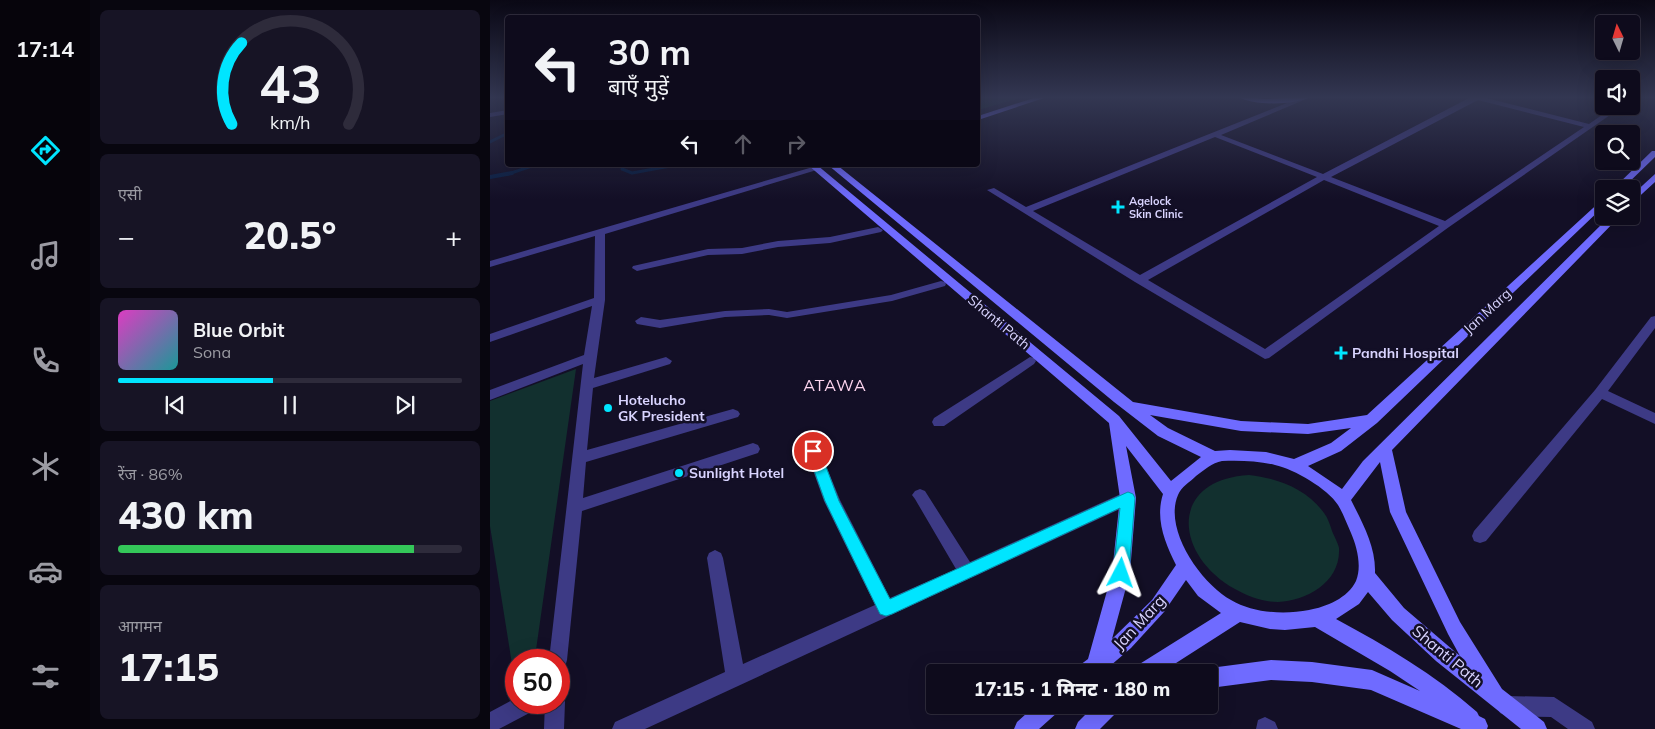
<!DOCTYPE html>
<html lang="hi">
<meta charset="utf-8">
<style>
body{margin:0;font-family:Mulish,"Noto Sans Devanagari",sans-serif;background:#171425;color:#f1f3f6;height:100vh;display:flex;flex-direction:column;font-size:19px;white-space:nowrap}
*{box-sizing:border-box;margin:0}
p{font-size:16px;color:#9b9ba3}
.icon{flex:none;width:28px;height:28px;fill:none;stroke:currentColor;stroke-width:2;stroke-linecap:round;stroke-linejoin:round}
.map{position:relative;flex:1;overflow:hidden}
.sheet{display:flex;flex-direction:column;gap:10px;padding:10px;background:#08060f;width:400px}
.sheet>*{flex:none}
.top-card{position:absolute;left:15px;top:15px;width:475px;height:152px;border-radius:5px;box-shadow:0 5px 20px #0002,0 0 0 1px #2e2b3b;background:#0e0b1c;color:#f1f3f6;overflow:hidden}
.needle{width:32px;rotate:355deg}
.fabs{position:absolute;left:1105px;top:15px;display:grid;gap:10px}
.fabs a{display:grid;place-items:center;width:45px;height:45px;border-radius:5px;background:#0e0b1c;box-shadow:0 5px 20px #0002,0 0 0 1px #2e2b3b;font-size:25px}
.speed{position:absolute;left:15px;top:649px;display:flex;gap:10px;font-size:25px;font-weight:700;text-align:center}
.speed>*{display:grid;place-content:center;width:65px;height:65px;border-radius:50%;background:#0e0b1c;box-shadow:0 5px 20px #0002,0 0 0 1px #2e2b3b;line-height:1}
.speed .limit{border:8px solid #d22;background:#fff;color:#111}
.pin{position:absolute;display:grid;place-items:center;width:42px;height:42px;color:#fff;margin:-21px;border:2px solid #fff;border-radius:50%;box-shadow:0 1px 5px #0007}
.me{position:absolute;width:55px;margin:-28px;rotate:4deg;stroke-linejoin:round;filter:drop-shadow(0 0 4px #0008)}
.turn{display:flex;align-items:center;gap:18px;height:105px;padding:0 20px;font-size:22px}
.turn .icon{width:65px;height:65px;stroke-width:2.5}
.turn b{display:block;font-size:35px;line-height:42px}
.lanes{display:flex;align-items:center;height:48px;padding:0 20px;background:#0003;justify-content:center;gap:25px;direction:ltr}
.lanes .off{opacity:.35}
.big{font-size:38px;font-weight:800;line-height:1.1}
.sheet .widget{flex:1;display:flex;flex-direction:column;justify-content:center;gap:8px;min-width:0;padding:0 18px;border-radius:8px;background:#171425}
.sheet .dial{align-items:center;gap:0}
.dial svg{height:130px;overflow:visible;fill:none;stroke:#2e2b3b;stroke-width:7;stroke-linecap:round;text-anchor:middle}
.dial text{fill:#f1f3f6;stroke:none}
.song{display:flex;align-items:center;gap:15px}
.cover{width:60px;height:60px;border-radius:8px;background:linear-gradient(135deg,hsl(310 70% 55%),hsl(180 70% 35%))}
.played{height:5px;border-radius:2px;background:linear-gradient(90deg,#00e5ff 45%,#2e2b3b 45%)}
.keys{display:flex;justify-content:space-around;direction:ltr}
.heat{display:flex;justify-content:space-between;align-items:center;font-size:28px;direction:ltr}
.charge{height:8px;border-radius:4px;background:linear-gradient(90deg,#34c759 86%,#2e2b3b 0)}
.trip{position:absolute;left:436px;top:664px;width:292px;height:50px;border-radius:5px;background:#0e0b1c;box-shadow:0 5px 20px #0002,0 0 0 1px #2e2b3b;font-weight:800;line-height:50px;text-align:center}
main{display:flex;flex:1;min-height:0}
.tabs{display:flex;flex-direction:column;width:90px;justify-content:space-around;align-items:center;background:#06040b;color:#9b9ba3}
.tabs .icon{width:35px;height:35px}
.tabs .selected{color:#00e5ff}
.tabs b{font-size:22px;color:#f1f3f6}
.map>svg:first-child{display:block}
.green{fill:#12302f}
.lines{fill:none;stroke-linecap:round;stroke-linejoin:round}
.stream-far1{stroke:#0a1f44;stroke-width:3}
.stream{stroke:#0a1f44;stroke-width:4}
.street{fill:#3d3a85;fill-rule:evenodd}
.secondary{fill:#6f6bff;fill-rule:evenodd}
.route{fill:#00e5ff;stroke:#0095a6}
.poi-dot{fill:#00e5ff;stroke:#130f26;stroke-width:2}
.labels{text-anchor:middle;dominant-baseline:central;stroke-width:5;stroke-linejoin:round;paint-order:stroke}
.far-poi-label{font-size:11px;font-weight:bold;fill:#d9d4ff;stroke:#130f26;text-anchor:start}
.street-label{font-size:14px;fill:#d9d4ff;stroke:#130f26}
.poi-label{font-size:14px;font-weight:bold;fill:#d9d4ff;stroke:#130f26;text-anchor:start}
.quarter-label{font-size:16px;letter-spacing:1px;fill:#ffd6f0;stroke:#130f26}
.near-street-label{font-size:16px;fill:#d9d4ff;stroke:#130f26}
</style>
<main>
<nav class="tabs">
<b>17:14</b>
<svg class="icon selected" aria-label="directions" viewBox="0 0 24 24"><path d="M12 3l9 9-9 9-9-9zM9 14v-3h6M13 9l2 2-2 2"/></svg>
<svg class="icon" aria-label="music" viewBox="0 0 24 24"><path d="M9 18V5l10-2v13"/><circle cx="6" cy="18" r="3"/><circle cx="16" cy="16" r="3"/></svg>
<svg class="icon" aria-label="phone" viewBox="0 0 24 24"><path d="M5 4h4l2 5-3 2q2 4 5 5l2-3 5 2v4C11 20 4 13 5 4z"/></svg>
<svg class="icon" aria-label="climate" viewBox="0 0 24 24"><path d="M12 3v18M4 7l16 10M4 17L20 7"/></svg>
<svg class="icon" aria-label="car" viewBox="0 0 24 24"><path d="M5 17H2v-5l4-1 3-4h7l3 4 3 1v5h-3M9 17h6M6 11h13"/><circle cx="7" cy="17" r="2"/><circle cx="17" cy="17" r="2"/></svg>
<svg class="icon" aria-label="filters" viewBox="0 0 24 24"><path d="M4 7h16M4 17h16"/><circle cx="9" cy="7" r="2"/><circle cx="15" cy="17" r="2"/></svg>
</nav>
<section class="sheet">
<div class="widget dial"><svg viewBox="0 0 100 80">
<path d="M14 69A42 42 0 1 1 86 69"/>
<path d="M14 69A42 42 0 0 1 20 19" stroke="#00e5ff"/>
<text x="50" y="56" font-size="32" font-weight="700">43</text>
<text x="50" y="72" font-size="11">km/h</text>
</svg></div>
<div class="widget"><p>एसी</p>
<div class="heat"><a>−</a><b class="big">20.5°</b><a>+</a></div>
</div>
<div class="widget">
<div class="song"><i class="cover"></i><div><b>Blue Orbit</b><p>Sona</p></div></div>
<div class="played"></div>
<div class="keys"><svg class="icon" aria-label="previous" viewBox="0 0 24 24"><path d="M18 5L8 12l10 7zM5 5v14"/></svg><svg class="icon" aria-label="pause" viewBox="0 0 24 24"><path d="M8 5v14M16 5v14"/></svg><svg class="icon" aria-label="next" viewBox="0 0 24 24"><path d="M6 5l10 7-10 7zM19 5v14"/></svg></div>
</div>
<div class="widget"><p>रेंज · 86%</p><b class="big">430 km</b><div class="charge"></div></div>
<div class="widget"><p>आगमन</p><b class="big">17:15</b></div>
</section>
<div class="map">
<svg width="1165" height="729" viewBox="0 0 1165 729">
<rect width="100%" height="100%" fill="#130f26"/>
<!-- green -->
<path class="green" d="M488 97H533L488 110Z
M86 369 46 650 22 664 0 526V401Z
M759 475C787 478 817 489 834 513 838 518 840 525 842 531 844 536 848 543 849 548 851 582 817 601 788 602 772 602 758 596 745 589 684 555 678 480 759 475Z"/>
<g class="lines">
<!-- stream-far1 -->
<path class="stream-far1" d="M0 142 18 133
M133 165 132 169 142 173 186 165
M18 174 45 165"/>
<!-- stream -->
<path class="stream" d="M0 177 22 173"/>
<!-- street -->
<path class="street" d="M812 97H821L731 135 833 174 981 97H992L1099 124 1125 106H1133L959 227 779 358 775 359 645 282 497 190 504 188 536 207ZM988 100 1094 127 955 221 841 177ZM725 137 827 177 650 275 543 211ZM834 180 949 226 775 349 658 280Z
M1141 97H1146L1141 100Z
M18 110V114L0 117V113Z
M323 167 330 169 115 234V300L104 378 176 357 182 361 180 364 103 388 97 450 243 409 248 411 250 414 248 417 96 462 93 498 263 443 268 445 270 449 268 453 92 511 77 660 75 667 69 669V660H59L93 364 0 400V390L94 355 102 306 0 342V334L104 298 105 236 0 267V261Z
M388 227 393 230 391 232 340 243 288 247 252 254 218 255 147 271 142 268 143 266 218 249 252 248 288 241 340 237Z
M451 281 455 282 456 284 455 286 402 301 297 318 279 315 235 317 170 328 147 324 145 321 151 317 170 320 235 311 279 309 297 312 401 295Z
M1165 316V328L1118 391 1165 413V424L1112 399 996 541 990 543 984 541 982 536 984 531 1105 390 1161 317Z
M540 357 544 358 546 361 544 364 454 426H444L442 422 444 418Z
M323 445 328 447 330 451 350 500 400 598 466 569 425 499 422 495 425 491 430 489 435 491 480 562 633 493 638 492 643 493 646 498 643 503 155 729H122L125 722 235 672 217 558 219 553 225 550 231 553 233 558 253 664 385 605 334 501 316 451 318 447Z
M69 694 72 695 75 702 74 729H54L55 702H69Z
M1017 696 1064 697 1102 722 1105 729H1078L1061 717 1017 716 1010 713 1007 706 1010 699Z
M26 698V702H50L47 709 9 729H0V712Z
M775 717 785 722 788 729H766L768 720Z"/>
<!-- secondary -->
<path class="secondary" d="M547 97H557L488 120V116Z
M749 97 776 99 820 97C806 105 763 106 749 97Z
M1162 151H1165V157L1132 189H1123Z
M318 165H327L629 416 681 481 711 457 668 436 624 402 338 165H347L643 402 751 421 818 424 877 415 1114 198V206L887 423 851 451 818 466 852 489 873 461 1120 216H1130L902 450 916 512 970 622 1012 689 1054 722 1057 729H1031L946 661 902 620 878 592 869 604 846 619C896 646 944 674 987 712L989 716 995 719 998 726 997 729H971L881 690 822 682 781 680 720 688V672L713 671 720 668 781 660 822 662 882 670 930 691 900 671 825 627 795 630 780 629 750 622 672 672H646L648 665 731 613 708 596 696 580 674 612 641 648 613 672H588L590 665 598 659 622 573 630 498 619 423ZM660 415 751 431 818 434 861 428 841 443 804 459 776 452 740 450 725 451 678 428ZM636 446 673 494C665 519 675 543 686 565L662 600 622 639 640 573 646 498ZM732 461C749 460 769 461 785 465 804 469 838 489 848 505 853 513 857 524 861 533 867 547 872 566 866 581 858 598 836 607 819 610 794 615 763 613 741 600 712 584 673 530 688 495 691 487 700 482 706 476 714 470 722 463 732 461ZM890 462 900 512 958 634 970 656 914 608 885 573C886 547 873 524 861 500Z
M1165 174V182L1141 204V196Z
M546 705H571L568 712 549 729H524L527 722Z
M605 705H630L627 712 610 729H585L588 722Z"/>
</g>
<!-- sky -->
<linearGradient id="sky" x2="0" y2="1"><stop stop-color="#0a0815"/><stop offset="0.49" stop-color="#333752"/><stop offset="1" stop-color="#333752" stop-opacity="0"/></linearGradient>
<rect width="1165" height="199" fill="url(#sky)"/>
<!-- route -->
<path class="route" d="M323 446 330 451 349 501 400 599 638 492 643 494 645 498 639 573 636 578 631 580 625 578 623 573 630 508 402 614 396 616 390 614 335 501 317 451Z"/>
<!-- markers -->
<g class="poi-dot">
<path d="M625.5 199.5h5v5h5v5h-5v5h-5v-5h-5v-5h5z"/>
<path d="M848.5 345.5h5v5h5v5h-5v5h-5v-5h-5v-5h5z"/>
<circle cx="118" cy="408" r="5"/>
<circle cx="189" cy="473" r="5"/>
</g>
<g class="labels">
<!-- far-poi labels -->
<g class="far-poi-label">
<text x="639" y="201">Agelock<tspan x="639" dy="13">Skin Clinic</tspan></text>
</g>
<!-- street labels -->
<g class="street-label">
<text transform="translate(997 311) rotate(-43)">Jan Marg</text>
<text transform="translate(509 322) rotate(40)">Shanti Path</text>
</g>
<!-- poi labels -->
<g class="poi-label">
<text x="862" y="353">Pandhi Hospital</text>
<text x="128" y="400">Hotelucho<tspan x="128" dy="16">GK President</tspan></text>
<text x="199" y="473">Sunlight Hotel</text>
</g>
<!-- quarter labels -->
<g class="quarter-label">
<text x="345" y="385">ATAWA</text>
</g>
<!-- near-street labels -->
<g class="near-street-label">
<text transform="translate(649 622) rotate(-47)">Jan Marg</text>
<text transform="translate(958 656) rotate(40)">Shanti Path</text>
</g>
</g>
</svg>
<div class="fabs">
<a><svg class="needle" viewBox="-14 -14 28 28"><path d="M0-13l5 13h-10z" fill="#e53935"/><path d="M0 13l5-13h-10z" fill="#9b9ba3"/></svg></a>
<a><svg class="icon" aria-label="sound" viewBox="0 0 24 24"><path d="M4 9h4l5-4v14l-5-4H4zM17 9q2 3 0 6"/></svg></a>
<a><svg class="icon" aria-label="search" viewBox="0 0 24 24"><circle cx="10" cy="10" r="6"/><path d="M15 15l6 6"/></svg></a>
<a><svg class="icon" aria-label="layers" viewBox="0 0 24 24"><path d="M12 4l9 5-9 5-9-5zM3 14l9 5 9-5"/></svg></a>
</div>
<div class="speed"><div class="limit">50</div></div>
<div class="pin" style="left:323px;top:451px;background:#d93025"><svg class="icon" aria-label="arrive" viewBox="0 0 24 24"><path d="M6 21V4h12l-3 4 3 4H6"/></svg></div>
<svg class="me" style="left:631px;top:573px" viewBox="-20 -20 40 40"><path d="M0-17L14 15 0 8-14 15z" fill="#00e5ff" stroke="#fff" stroke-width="4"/></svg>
<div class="trip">17:15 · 1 मिनट · 180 m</div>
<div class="top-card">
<div class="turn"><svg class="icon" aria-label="left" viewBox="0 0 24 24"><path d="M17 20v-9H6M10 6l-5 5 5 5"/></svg><div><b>30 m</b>बाएँ मुड़ें</div></div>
<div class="lanes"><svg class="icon" aria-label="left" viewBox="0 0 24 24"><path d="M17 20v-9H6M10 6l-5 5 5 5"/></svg><svg class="icon off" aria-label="ahead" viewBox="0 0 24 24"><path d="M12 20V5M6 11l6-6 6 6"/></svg><svg class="icon off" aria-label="right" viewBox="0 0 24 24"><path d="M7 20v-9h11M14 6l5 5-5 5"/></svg></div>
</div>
</div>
</main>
